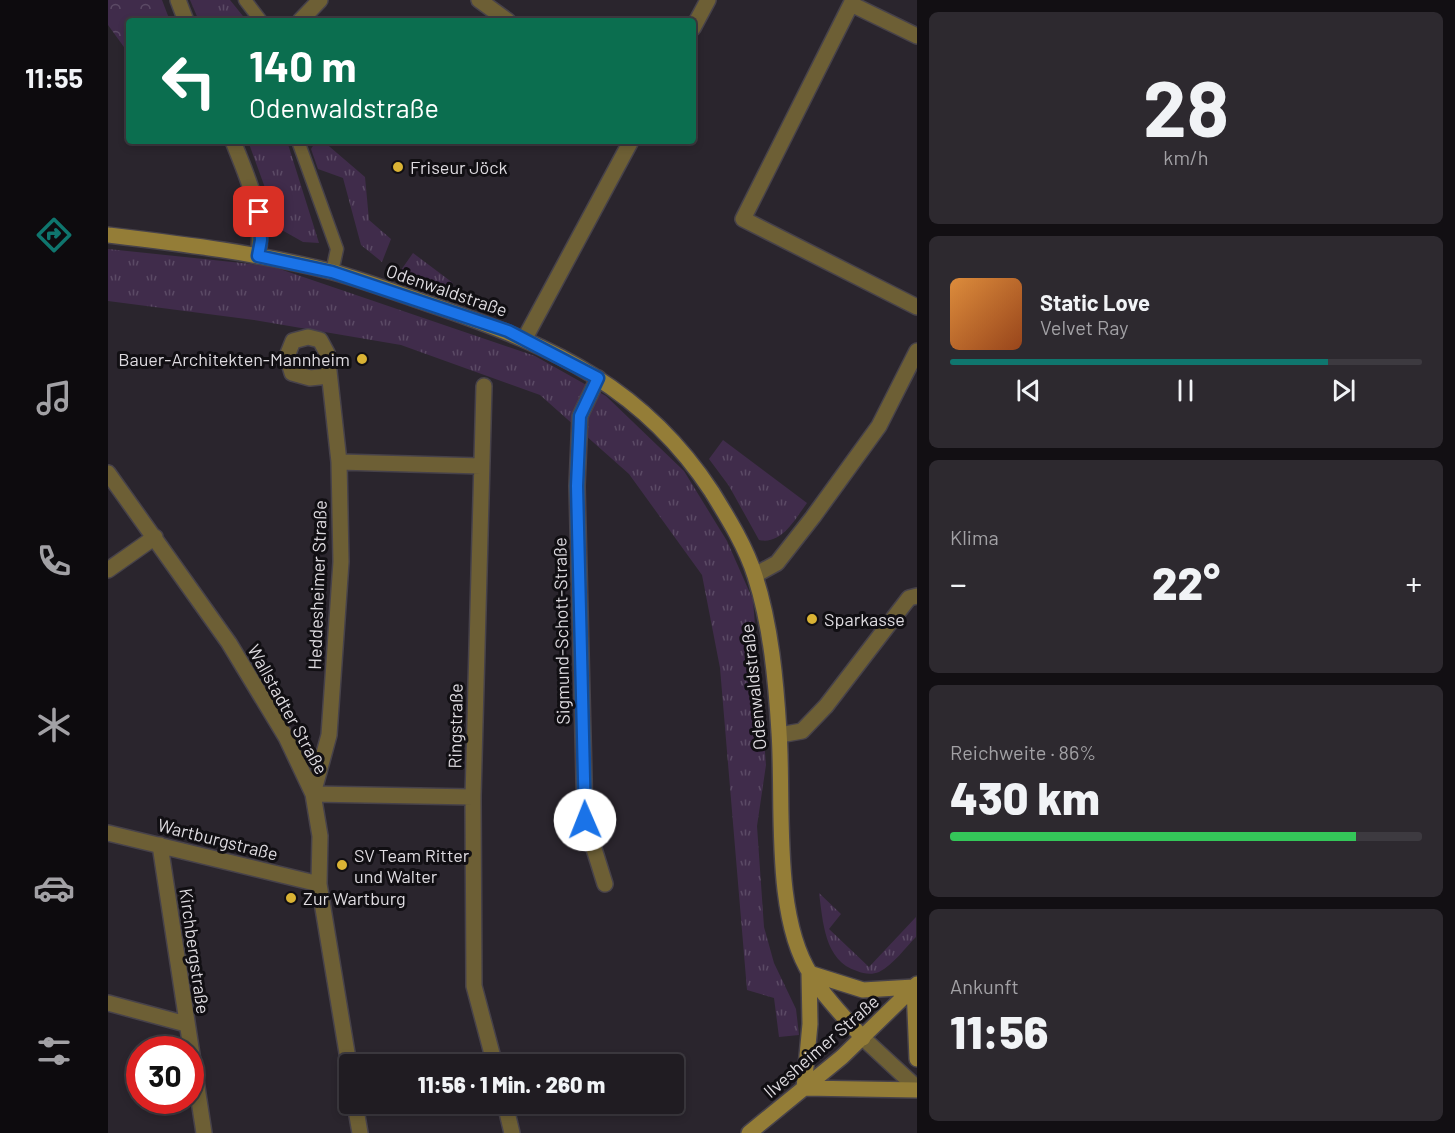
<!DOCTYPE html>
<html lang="de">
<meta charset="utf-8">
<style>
body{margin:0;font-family:Barlow,sans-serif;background:#2d292f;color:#f1f3f6;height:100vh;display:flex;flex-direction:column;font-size:22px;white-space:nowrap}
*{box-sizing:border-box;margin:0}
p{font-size:20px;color:#a2a1a5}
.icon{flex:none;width:33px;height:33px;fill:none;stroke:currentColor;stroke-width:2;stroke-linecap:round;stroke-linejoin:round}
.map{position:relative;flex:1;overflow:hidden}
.details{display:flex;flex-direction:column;gap:12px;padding:12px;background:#120f13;width:538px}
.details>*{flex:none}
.banner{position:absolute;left:18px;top:18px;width:570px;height:126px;border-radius:6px;box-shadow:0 3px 9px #0003,0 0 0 2px #3d3a40;background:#0b6e4f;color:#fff;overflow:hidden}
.speed{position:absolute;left:18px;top:1036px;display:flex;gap:12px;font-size:30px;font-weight:700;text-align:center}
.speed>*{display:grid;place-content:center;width:78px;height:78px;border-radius:50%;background:#201c22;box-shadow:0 3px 9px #0003,0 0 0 2px #3d3a40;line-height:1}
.speed .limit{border:9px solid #d22;background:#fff;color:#111}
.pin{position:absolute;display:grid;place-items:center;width:51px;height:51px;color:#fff;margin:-26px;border-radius:12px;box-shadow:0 3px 9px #0006}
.me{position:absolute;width:66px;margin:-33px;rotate:359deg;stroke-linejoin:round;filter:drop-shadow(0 0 4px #0008)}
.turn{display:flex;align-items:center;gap:21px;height:126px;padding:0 24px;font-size:27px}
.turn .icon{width:78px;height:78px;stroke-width:2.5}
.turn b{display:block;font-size:42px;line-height:51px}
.big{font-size:45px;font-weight:800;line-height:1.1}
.details .widget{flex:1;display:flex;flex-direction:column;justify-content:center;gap:9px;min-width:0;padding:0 21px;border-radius:9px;background:#2d292f}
.details .dial{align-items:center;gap:0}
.dial b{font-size:78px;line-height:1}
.song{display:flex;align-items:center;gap:18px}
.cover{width:72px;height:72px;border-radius:9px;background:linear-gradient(135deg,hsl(30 70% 55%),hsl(20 70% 35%))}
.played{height:6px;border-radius:3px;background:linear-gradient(90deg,#0f766e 80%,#3d3a40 80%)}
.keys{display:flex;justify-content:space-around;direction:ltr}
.heat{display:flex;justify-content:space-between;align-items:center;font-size:33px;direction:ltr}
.charge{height:9px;border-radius:4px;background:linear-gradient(90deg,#34c759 86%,#3d3a40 0)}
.trip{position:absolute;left:231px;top:1054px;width:345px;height:60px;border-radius:6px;background:#201c22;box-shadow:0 3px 9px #0003,0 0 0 2px #3d3a40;font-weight:800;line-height:60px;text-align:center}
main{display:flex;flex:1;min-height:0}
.tabs{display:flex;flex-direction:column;width:108px;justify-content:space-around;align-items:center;background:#0d0b0e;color:#a2a1a5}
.tabs .icon{width:42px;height:42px}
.tabs .active{color:#0f766e}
.tabs b{font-size:27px;color:#f1f3f6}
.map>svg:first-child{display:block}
.grass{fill:url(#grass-tufts)}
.forest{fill:url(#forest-crowns)}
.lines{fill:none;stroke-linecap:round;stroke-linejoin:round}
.lane-casing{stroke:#47424a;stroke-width:15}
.street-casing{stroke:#47424a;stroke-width:18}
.secondary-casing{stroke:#47424a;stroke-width:18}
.lane{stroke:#6d5f35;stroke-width:12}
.street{stroke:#6d5f35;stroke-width:15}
.secondary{stroke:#947d37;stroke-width:15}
.route-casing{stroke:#114b97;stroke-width:15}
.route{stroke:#1a73e8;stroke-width:10}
.poi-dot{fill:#dab334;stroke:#110f13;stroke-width:2}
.labels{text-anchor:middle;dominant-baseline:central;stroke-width:6;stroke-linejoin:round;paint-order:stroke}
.poi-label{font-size:18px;fill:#dedbe0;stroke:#110f13;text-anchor:start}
.street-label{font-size:18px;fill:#dedbe0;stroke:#110f13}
</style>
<main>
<nav class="tabs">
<b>11:55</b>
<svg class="icon active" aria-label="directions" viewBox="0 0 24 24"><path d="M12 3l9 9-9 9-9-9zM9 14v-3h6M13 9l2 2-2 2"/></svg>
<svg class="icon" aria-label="music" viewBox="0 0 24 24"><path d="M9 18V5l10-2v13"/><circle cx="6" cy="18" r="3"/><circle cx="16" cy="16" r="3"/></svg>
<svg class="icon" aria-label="phone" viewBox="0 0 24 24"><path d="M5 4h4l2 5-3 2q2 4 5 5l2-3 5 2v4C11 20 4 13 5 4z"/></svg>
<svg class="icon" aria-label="climate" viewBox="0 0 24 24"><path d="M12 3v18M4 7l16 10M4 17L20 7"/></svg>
<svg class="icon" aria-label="car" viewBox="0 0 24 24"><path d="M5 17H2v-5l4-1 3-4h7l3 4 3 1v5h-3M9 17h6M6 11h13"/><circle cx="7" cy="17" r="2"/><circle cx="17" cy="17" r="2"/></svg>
<svg class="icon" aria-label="filters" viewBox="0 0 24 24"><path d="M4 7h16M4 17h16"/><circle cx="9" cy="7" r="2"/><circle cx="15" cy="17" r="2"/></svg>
</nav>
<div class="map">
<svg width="809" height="1133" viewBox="0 0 809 1133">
<defs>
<pattern id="grass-tufts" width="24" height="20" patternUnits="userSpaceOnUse" patternTransform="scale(1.5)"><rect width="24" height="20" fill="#402c4b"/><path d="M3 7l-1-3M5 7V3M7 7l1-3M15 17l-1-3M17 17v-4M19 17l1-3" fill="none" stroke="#5b4a65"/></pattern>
<pattern id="forest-crowns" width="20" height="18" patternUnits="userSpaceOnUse" patternTransform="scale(1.5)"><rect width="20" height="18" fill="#402c4b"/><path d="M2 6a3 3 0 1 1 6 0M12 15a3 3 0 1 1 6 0" fill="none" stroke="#5b4a65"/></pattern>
</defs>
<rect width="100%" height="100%" fill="#2a252d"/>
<!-- grass -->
<path class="grass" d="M82 0H122L139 21H91Z
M140 141H179L211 243 195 242 172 229Z
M208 141H215L257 177 261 220 283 239 274 262 253 245 235 178 210 169 203 149Z
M0 249 163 266 427 356 498 396 576 471 619 541 645 600 658 765 649 826 656 927 666 963 688 1009 691 1035 671 1037 666 998 639 990 612 668 594 575 521 474 432 395 293 345 146 320 0 301Z
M305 253 345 283 338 292 291 273Z
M615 440 699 503C687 519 674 545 651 540L621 486 601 459Z
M711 893 733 914 721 929 761 967 808 917V937C797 948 786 964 771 972 764 975 756 974 749 971 716 961 715 921 711 893Z"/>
<!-- forest -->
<path class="forest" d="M0 0H54L62 21H21V54L0 25Z"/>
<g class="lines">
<!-- lane casing -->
<g class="lane-casing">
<path id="lane" d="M137 0 153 21
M190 141 229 249 224 272"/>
</g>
<!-- street casing -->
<g class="street-casing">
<path id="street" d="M70 0 78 21
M371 0 400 21
M192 21 212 0
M585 28 600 0
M809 36 743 4 635 219 809 307
M125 141C140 180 157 213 150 256
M417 338 523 141
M221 376 202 378 184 373 179 356 185 341 200 337 212 340 219 353 231 462 233 562 221 735 205 794 365 797
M490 378 472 416 469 486 477 820 497 884
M376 386 365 797 366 986 387 1065
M231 462 373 466
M0 473 121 643 178 737 205 794 212 836 211 884 242 1071
M0 570 47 537
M647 575 669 563 705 517 771 426 809 351
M672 735 694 731 718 706 801 598 809 596
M0 833 211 884
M52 845 96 1133
M0 1003 78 1024
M755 1038 809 1088
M247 1104 252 1133
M397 1104 404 1133"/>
</g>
<!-- secondary casing -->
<g class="secondary-casing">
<path id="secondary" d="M0 235C75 244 151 253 225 272 261 282 297 296 333 308 446 347 536 388 604 492 620 518 638 547 647 576 663 626 668 681 671 732 676 802 664 915 703 975 717 998 737 1018 755 1038
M701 973 755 990 806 987
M806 987 809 1059
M696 1088 702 1024 701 973
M696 1088 809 1090
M641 1133 734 1057 809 984"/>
</g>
<!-- lane -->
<use href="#lane" class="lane"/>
<!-- street -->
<use href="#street" class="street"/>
<!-- secondary -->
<use href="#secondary" class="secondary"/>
</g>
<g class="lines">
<!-- route casing -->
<g class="route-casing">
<path id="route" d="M151 212 153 240 150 256 224 272 400 331 490 378 472 416 469 486 477 820"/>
</g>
<!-- route -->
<use href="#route" class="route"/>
</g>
<!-- markers -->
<g class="poi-dot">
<circle cx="290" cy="167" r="6"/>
<circle cx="254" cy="359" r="6"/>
<circle cx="704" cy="619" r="6"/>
<circle cx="234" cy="865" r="6"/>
<circle cx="183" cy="898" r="6"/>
</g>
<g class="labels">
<!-- poi labels -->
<g class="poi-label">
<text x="302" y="167">Friseur Jöck</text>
<text x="242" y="359" text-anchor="end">Bauer-Architekten-Mannheim</text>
<text x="716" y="619">Sparkasse</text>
<text x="246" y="855">SV Team Ritter<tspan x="246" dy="21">und Walter</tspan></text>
<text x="195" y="898">Zur Wartburg</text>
</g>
<!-- street labels -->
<g class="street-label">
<text transform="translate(339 290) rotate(19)">Odenwaldstraße</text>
<text transform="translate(209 585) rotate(-88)">Heddesheimer Straße</text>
<text transform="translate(453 631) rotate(-91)">Sigmund-Schott-Straße</text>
<text transform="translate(645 687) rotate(-96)">Odenwaldstraße</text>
<text transform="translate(180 709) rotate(61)">Wallstadter Straße</text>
<text transform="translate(347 726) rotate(-89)">Ringstraße</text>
<text transform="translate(110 839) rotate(14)">Wartburgstraße</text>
<text transform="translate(87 951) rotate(82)">Kirchbergstraße</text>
<text transform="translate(713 1046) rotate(-41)">Ilvesheimer Straße</text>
</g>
</g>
</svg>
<div class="speed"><div class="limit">30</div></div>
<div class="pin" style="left:151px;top:212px;background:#d93025"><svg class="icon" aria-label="arrive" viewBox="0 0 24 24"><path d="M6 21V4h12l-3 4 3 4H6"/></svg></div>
<svg class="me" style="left:477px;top:820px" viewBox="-20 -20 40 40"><circle r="19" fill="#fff"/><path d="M0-13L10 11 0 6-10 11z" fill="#1a73e8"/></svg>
<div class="trip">11:56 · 1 Min. · 260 m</div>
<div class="banner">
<div class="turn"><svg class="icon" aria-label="left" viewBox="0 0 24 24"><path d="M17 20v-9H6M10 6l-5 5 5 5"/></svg><div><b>140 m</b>Odenwaldstraße</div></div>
</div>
</div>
<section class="details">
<div class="widget dial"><b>28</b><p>km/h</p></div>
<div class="widget">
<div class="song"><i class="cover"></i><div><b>Static Love</b><p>Velvet Ray</p></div></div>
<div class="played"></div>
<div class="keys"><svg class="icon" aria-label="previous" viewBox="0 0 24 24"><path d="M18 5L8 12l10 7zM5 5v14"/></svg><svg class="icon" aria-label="pause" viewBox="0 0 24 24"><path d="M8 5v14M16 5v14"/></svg><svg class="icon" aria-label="next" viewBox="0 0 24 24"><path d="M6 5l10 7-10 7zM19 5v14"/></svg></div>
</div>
<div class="widget"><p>Klima</p>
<div class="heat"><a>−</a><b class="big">22°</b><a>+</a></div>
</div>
<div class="widget"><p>Reichweite · 86%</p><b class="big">430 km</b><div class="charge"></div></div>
<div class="widget"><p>Ankunft</p><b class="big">11:56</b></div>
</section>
</main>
